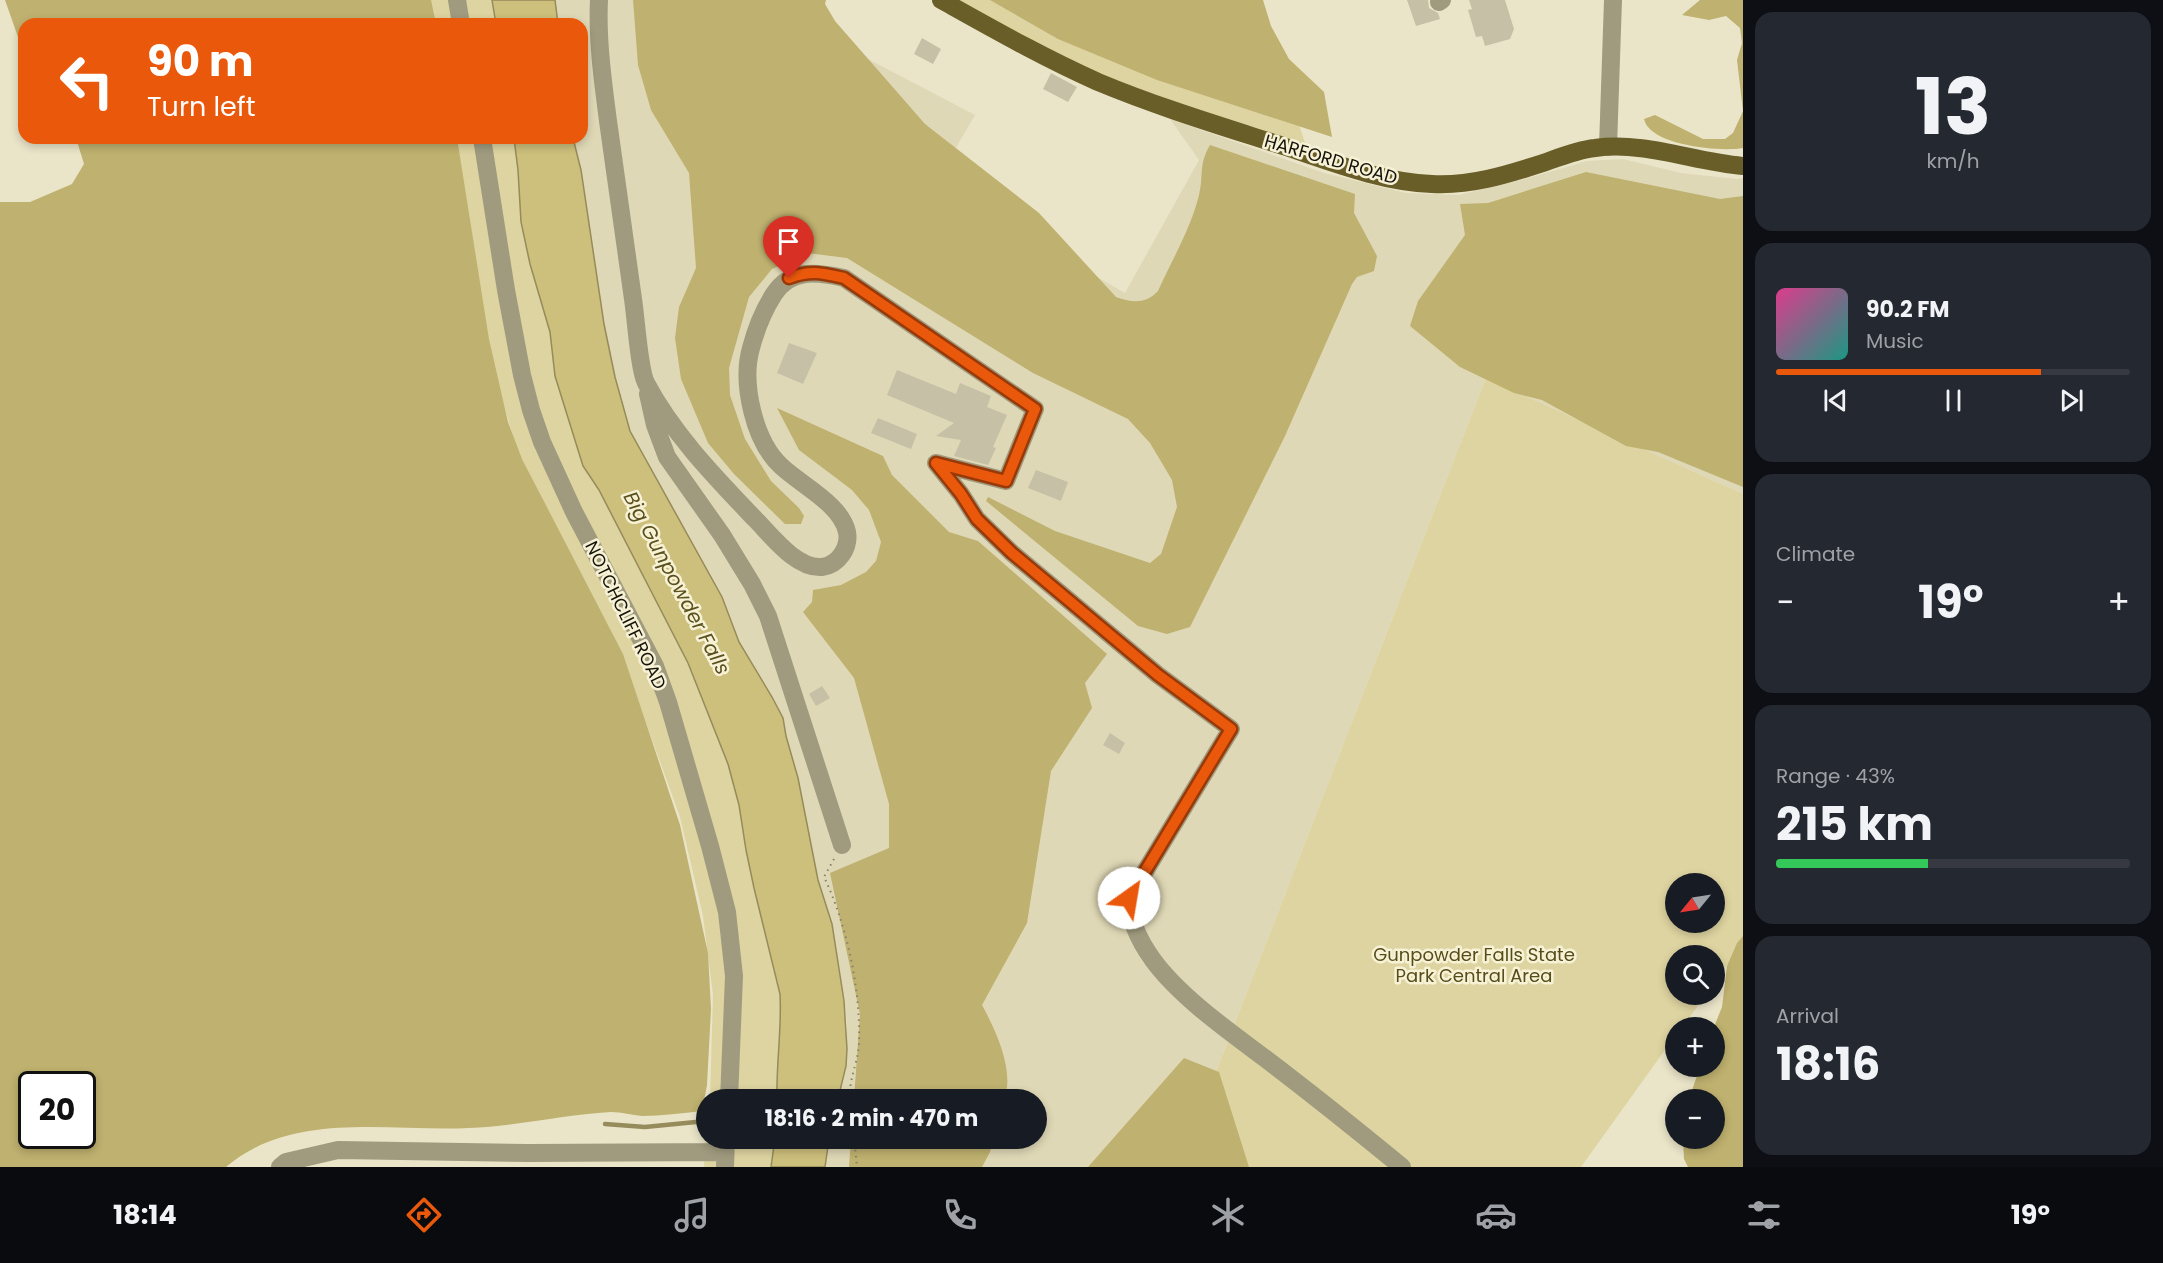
<!DOCTYPE html>
<meta charset="utf-8">
<style>
body{margin:0;font-family:Poppins,sans-serif;background:#242831;color:#f1f3f6;height:100vh;display:flex;flex-direction:column;font-size:22px;white-space:nowrap}
*{box-sizing:border-box;margin:0}
p{font-size:20px;color:#9ea1a6}
.icon{flex:none;width:33px;height:33px;fill:none;stroke:currentColor;stroke-width:2;stroke-linecap:round;stroke-linejoin:round}
.map{position:relative;flex:1;overflow:hidden}
.details{display:flex;flex-direction:column;gap:12px;padding:12px;background:#0d0f14;width:420px}
.details>*{flex:none}
.hud{position:absolute;left:18px;top:18px;width:570px;height:126px;border-radius:18px;box-shadow:0 3px 9px #0003;background:#ea580c;color:#fff;overflow:hidden}
.needle{width:39px;rotate:240deg}
.buttons{position:absolute;left:1665px;top:873px;display:grid;gap:12px}
.buttons a{display:grid;place-items:center;width:60px;height:60px;border-radius:50%;background:#171b24;box-shadow:0 3px 9px #0003;font-size:30px}
.speed{position:absolute;left:18px;top:1071px;display:flex;gap:12px;font-size:30px;font-weight:700;text-align:center}
.speed>*{display:grid;place-content:center;width:78px;height:78px;border-radius:50%;background:#171b24;box-shadow:0 3px 9px #0003;line-height:1}
.speed .limit{border:3px solid #111;border-radius:9px;background:#fff;color:#111}
.pin{position:absolute;display:grid;place-items:center;width:51px;height:51px;color:#fff;margin:-62px -26px;border-radius:50% 50% 50% 0;rotate:-45deg;box-shadow:0 0 6px #0007}
.pin .icon{rotate:45deg}
.me{position:absolute;width:66px;margin:-33px;rotate:32deg;stroke-linejoin:round;filter:drop-shadow(0 0 4px #0008)}
.turn{display:flex;align-items:center;gap:21px;height:126px;padding:0 30px;font-size:27px}
.turn .icon{width:78px;height:78px;stroke-width:2.5}
.turn b{display:block;font-size:42px;line-height:51px}
.big{font-size:45px;font-weight:700;line-height:1.1}
.details .tile{flex:1;display:flex;flex-direction:column;justify-content:center;gap:9px;min-width:0;padding:0 21px;border-radius:18px;background:#242831}
.details .dial{align-items:center;gap:0}
.dial b{font-size:78px;line-height:1}
.song{display:flex;align-items:center;gap:18px}
.cover{width:72px;height:72px;border-radius:9px;background:linear-gradient(135deg,hsl(330 70% 55%),hsl(170 70% 35%))}
.played{height:6px;border-radius:3px;background:linear-gradient(90deg,#ea580c 75%,#363941 75%)}
.keys{display:flex;justify-content:space-around;direction:ltr}
.heat{display:flex;justify-content:space-between;align-items:center;font-size:33px;direction:ltr}
.charge{height:9px;border-radius:4px;background:linear-gradient(90deg,#34c759 43%,#363941 0)}
.trip{position:absolute;left:696px;top:1089px;width:351px;height:60px;border-radius:30px;background:#171b24;box-shadow:0 3px 9px #0003;font-weight:700;line-height:60px;text-align:center}
.dock{display:flex;height:96px;justify-content:space-around;align-items:center;background:#090b0e;color:#9ea1a6}
.dock .icon{width:42px;height:42px}
.dock .active{color:#ea580c}
.dock b{font-size:27px;color:#f1f3f6}
main{display:flex;flex:1;min-height:0}
.map>svg:first-child{display:block}
.built{fill:#dfd8b6}
.green{fill:#ded4a1;fill-rule:evenodd}
.forest{fill:#bfb16f;fill-rule:evenodd}
.water{fill:#cdbf7c;stroke:#968b5a;stroke-width:1.5}
.lines{fill:none;stroke-linecap:round;stroke-linejoin:round}
.stream{stroke:#968b5a;stroke-width:4.5}
.building{fill:#c6c1a6}
.path{stroke:#84816e;stroke-width:2;stroke-dasharray:1.5 4.5;stroke-linecap:butt}
.minor{stroke:#a09b7f;stroke-width:18}
.major{stroke:#695e28;stroke-width:18}
.route-casing{stroke:#983908;stroke-width:15}
.route{stroke:#ea580c;stroke-width:10}
.labels{text-anchor:middle;dominant-baseline:central;stroke-width:5;stroke-linejoin:round;paint-order:stroke}
.street-label{font-size:18px;fill:#15130a;stroke:#f7f2d6}
.park-label{font-size:18px;fill:#574d1a;stroke:#f7f2d6}
.water-label{font-size:20px;font-style:italic;fill:#5b511e;stroke:#f7f2d6}
</style>
<main>
<div class="map">
<svg width="1743" height="1167" viewBox="0 0 1743 1167">
<rect width="100%" height="100%" fill="#eae5c9"/>
<!-- built -->
<path class="built" d="M555 0H802L824 36 975 115 935 184 1125 293 1199 160 1170 119 1324 173 1406 193 1459 195 1525 179 1587 161 1623 159 1681 173 1737 179 1743 178V494L1486 378 1179 1167H825L829 1139 1036 1138V1100L838 1099 847 1044V1021L836 947 827 905 818 880 798 778 786 736 783 718 761 678 739 642 722 597 630 431 615 377 604 324 581 170 573 138H582V24H558Z"/>
<!-- green -->
<path class="green" d="M430 0H555L558 24H435Z
M957 0H1258L1306 146 1112 80 1077 65Z
M456 138H573L581 170 604 324 615 377 630 431 722 597 739 642 772 697 783 718 786 736 798 778 818 880 832 924 844 1001 847 1049 846 1066 838 1099H710L713 995 703 916 680 817 624 662 518 451C484 350 473 243 456 138Z
M1486 378 1743 494V943L1715 982 1714 956H1676V994L1706 995 1682 1027 1676 1028 1675 1036 1581 1167H1179ZM1676 884H1714V922H1676Z
M706 1130V1138L829 1139 825 1167H704Z"/>
<!-- forest -->
<path class="forest" d="M5 0H431L436 24H24V48L18 37Z
M633 0H826L825 4 835 21 925 124 1039 213 1116 297C1132 303 1146 304 1158 291 1172 260 1191 228 1199 195 1204 175 1198 166 1210 145L1355 194 1354 213 1377 256 1374 271 1357 277 1352 284 1285 436 1190 627 1167 634 1138 626 986 501 988 497 1055 531 1150 563 1161 554 1177 507 1172 480 1150 443 1128 419 1033 373 847 258 807 253 772 269 749 297 729 368 730 395 745 439 771 481 799 508 804 516 801 524H785L734 474 708 443 681 379 675 338 679 307 696 268 689 173 651 110 638 65Z
M990 0H1263L1271 26 1289 59 1324 92 1332 137 1157 80 1058 39Z
M1700 0H1743V148C1721 152 1663 146 1648 127 1646 125 1645 122 1644 119L1655 115 1703 139H1725L1733 133 1743 111 1737 60 1742 43 1740 28 1726 16 1709 20 1682 15Z
M76 138H457L489 339 508 422 522 459 623 654 680 825 708 953 711 1009 707 1085 702 1111C682 1113 662 1116 642 1116 632 1115 621 1112 611 1112 563 1115 516 1126 469 1128 389 1132 293 1110 226 1167H0V202H30L72 184 84 164ZM82 1084V1136H32V1084Z
M1586 172 1720 199 1743 196V487L1658 452 1626 446 1542 400 1514 393 1460 367 1410 326 1418 301 1465 235 1460 204 1488 203Z
M777 408 883 456 892 475 949 532 978 541 1107 654 1085 683 1092 708 1051 771 1027 923 982 1005C994 1027 1010 1061 1007 1087 1006 1092 1003 1096 1000 1099H854L860 1014 830 873 889 848V804L854 678 803 612 812 602 813 590 841 585 866 572 876 561 881 542 869 510 852 490 799 450Z
M1743 936V1167H1688L1684 1159 1683 1139 1714 1138V1100L1689 1099 1700 1067 1714 1066V1027L1722 1007 1727 966 1737 943Z
M1184 1058 1219 1072 1249 1167H1088Z
M851 1139V1138L993 1139 990 1152 982 1167H849Z"/>
<!-- water -->
<path class="water" d="M492 0H555L558 24H496Z
M514 138H573L581 170 604 324 615 377 630 431 722 597 739 642 772 697 783 718 786 736 798 778 818 880 832 924 844 1001 847 1049 846 1066 838 1099H777C776 1064 782 1029 780 994L754 888 746 850 739 805 728 764 688 663 599 490 583 466 555 376 550 332 530 264 521 222 518 170Z
M775 1138 829 1139 825 1167H771Z"/>
<g class="lines">
<!-- stream -->
<path class="stream" d="M605 1124 645 1127 706 1121"/>
</g>
<!-- building -->
<path class="building" d="M1407 0H1428L1429 8 1438 13 1440 19 1416 26Z
M1469 0H1505L1514 29 1510 39 1485 46 1482 36 1476 37 1468 10 1472 9Z
M922 38 941 49 933 64 914 54Z
M1051 73 1077 87 1068 102 1043 89Z
M789 343 817 353 803 384 777 373Z
M897 370 956 394 960 383 991 396 987 407 1007 415 993 447 996 448 988 465 954 456 961 440 936 436 954 423 887 395Z
M878 418 917 434 911 449 871 433Z
M1036 470 1068 482 1061 501 1028 488Z
M822 686 830 698 816 706 809 694Z
M1110 733 1125 743 1119 754 1103 745Z"/>
<g class="lines">
<!-- path -->
<path class="path" d="M834 859 824 877C847 925 861 991 859 1044 858 1063 848 1081 850 1100
M854 1138 857 1167"/>
<!-- minor -->
<path class="minor" d="M457 0 461 24
M599 0C597 40 603 82 608 121 616 181 625 240 633 299 636 318 639 369 646 383 673 434 715 477 755 519 771 535 796 569 822 567 838 565 850 548 847 532 841 504 801 485 781 466 754 441 741 383 751 348 756 329 763 311 774 294 791 268 817 272 844 278L1035 409 1006 481 936 463 961 494 977 519 1012 553 1158 675 1231 729 1129 898C1129 920 1140 942 1153 960 1180 997 1230 1032 1266 1059 1312 1094 1357 1130 1402 1167
M1439 2 1442 0
M482 138 506 290 522 375 531 410 542 442 574 512 655 666 668 702 710 846 727 912 734 976 729 1100
M1608 147 1613 0
M648 394 655 425 667 457 722 535 752 584 768 616 842 845
M280 1167 286 1162 338 1150 528 1153 725 1152
M725 1167 726 1138"/>
<!-- major -->
<path class="major" d="M941 0C993 29 1044 58 1098 82 1158 107 1221 126 1283 146 1331 162 1381 182 1432 184 1470 186 1506 175 1543 163 1560 157 1577 150 1595 148 1645 141 1694 162 1743 166"/>
</g>
<g class="lines">
<!-- route casing -->
<g class="route-casing">
<path id="route" d="M789 278C811 270 822 273 844 278L1035 409 1006 481 936 463 961 494 977 519 1012 553 1158 675 1231 729 1129 898"/>
</g>
<!-- route -->
<use href="#route" class="route"/>
</g>
<g class="labels">
<!-- street labels -->
<g class="street-label">
<text transform="translate(1331 159) rotate(16)">HARFORD ROAD</text>
<text transform="translate(626 615) rotate(64)">NOTCHCLIFF ROAD</text>
</g>
<!-- park labels -->
<g class="park-label">
<text x="1474" y="954">Gunpowder Falls State<tspan x="1474" dy="21">Park Central Area</tspan></text>
</g>
<!-- water labels -->
<g class="water-label">
<text transform="translate(677 583) rotate(62)">Big Gunpowder Falls</text>
</g>
</g>
</svg>
<div class="buttons">
<a><svg class="needle" viewBox="-14 -14 28 28"><path d="M0-13l5 13h-10z" fill="#e53935"/><path d="M0 13l5-13h-10z" fill="#9ea1a6"/></svg></a>
<a><svg class="icon" aria-label="search" viewBox="0 0 24 24"><circle cx="10" cy="10" r="6"/><path d="M15 15l6 6"/></svg></a>
<a>+</a>
<a>−</a>
</div>
<div class="speed"><div class="limit">20</div></div>
<div class="pin" style="left:789px;top:278px;background:#d93025"><svg class="icon" aria-label="arrive" viewBox="0 0 24 24"><path d="M6 21V4h12l-3 4 3 4H6"/></svg></div>
<svg class="me" style="left:1129px;top:898px" viewBox="-20 -20 40 40"><circle r="19" fill="#fff"/><path d="M0-13L10 11 0 6-10 11z" fill="#ea580c"/></svg>
<div class="trip">18:16 · 2 min · 470 m</div>
<div class="hud">
<div class="turn"><svg class="icon" aria-label="left" viewBox="0 0 24 24"><path d="M17 20v-9H6M10 6l-5 5 5 5"/></svg><div><b>90 m</b>Turn left</div></div>
</div>
</div>
<section class="details">
<div class="tile dial"><b>13</b><p>km/h</p></div>
<div class="tile">
<div class="song"><i class="cover"></i><div><b>90.2 FM</b><p>Music</p></div></div>
<div class="played"></div>
<div class="keys"><svg class="icon" aria-label="previous" viewBox="0 0 24 24"><path d="M18 5L8 12l10 7zM5 5v14"/></svg><svg class="icon" aria-label="pause" viewBox="0 0 24 24"><path d="M8 5v14M16 5v14"/></svg><svg class="icon" aria-label="next" viewBox="0 0 24 24"><path d="M6 5l10 7-10 7zM19 5v14"/></svg></div>
</div>
<div class="tile"><p>Climate</p>
<div class="heat"><a>−</a><b class="big">19°</b><a>+</a></div>
</div>
<div class="tile"><p>Range · 43%</p><b class="big">215 km</b><div class="charge"></div></div>
<div class="tile"><p>Arrival</p><b class="big">18:16</b></div>
</section>
</main>
<nav class="dock">
<b>18:14</b>
<svg class="icon active" aria-label="directions" viewBox="0 0 24 24"><path d="M12 3l9 9-9 9-9-9zM9 14v-3h6M13 9l2 2-2 2"/></svg>
<svg class="icon" aria-label="music" viewBox="0 0 24 24"><path d="M9 18V5l10-2v13"/><circle cx="6" cy="18" r="3"/><circle cx="16" cy="16" r="3"/></svg>
<svg class="icon" aria-label="phone" viewBox="0 0 24 24"><path d="M5 4h4l2 5-3 2q2 4 5 5l2-3 5 2v4C11 20 4 13 5 4z"/></svg>
<svg class="icon" aria-label="climate" viewBox="0 0 24 24"><path d="M12 3v18M4 7l16 10M4 17L20 7"/></svg>
<svg class="icon" aria-label="car" viewBox="0 0 24 24"><path d="M5 17H2v-5l4-1 3-4h7l3 4 3 1v5h-3M9 17h6M6 11h13"/><circle cx="7" cy="17" r="2"/><circle cx="17" cy="17" r="2"/></svg>
<svg class="icon" aria-label="filters" viewBox="0 0 24 24"><path d="M4 7h16M4 17h16"/><circle cx="9" cy="7" r="2"/><circle cx="15" cy="17" r="2"/></svg>
<b>19°</b>
</nav>
